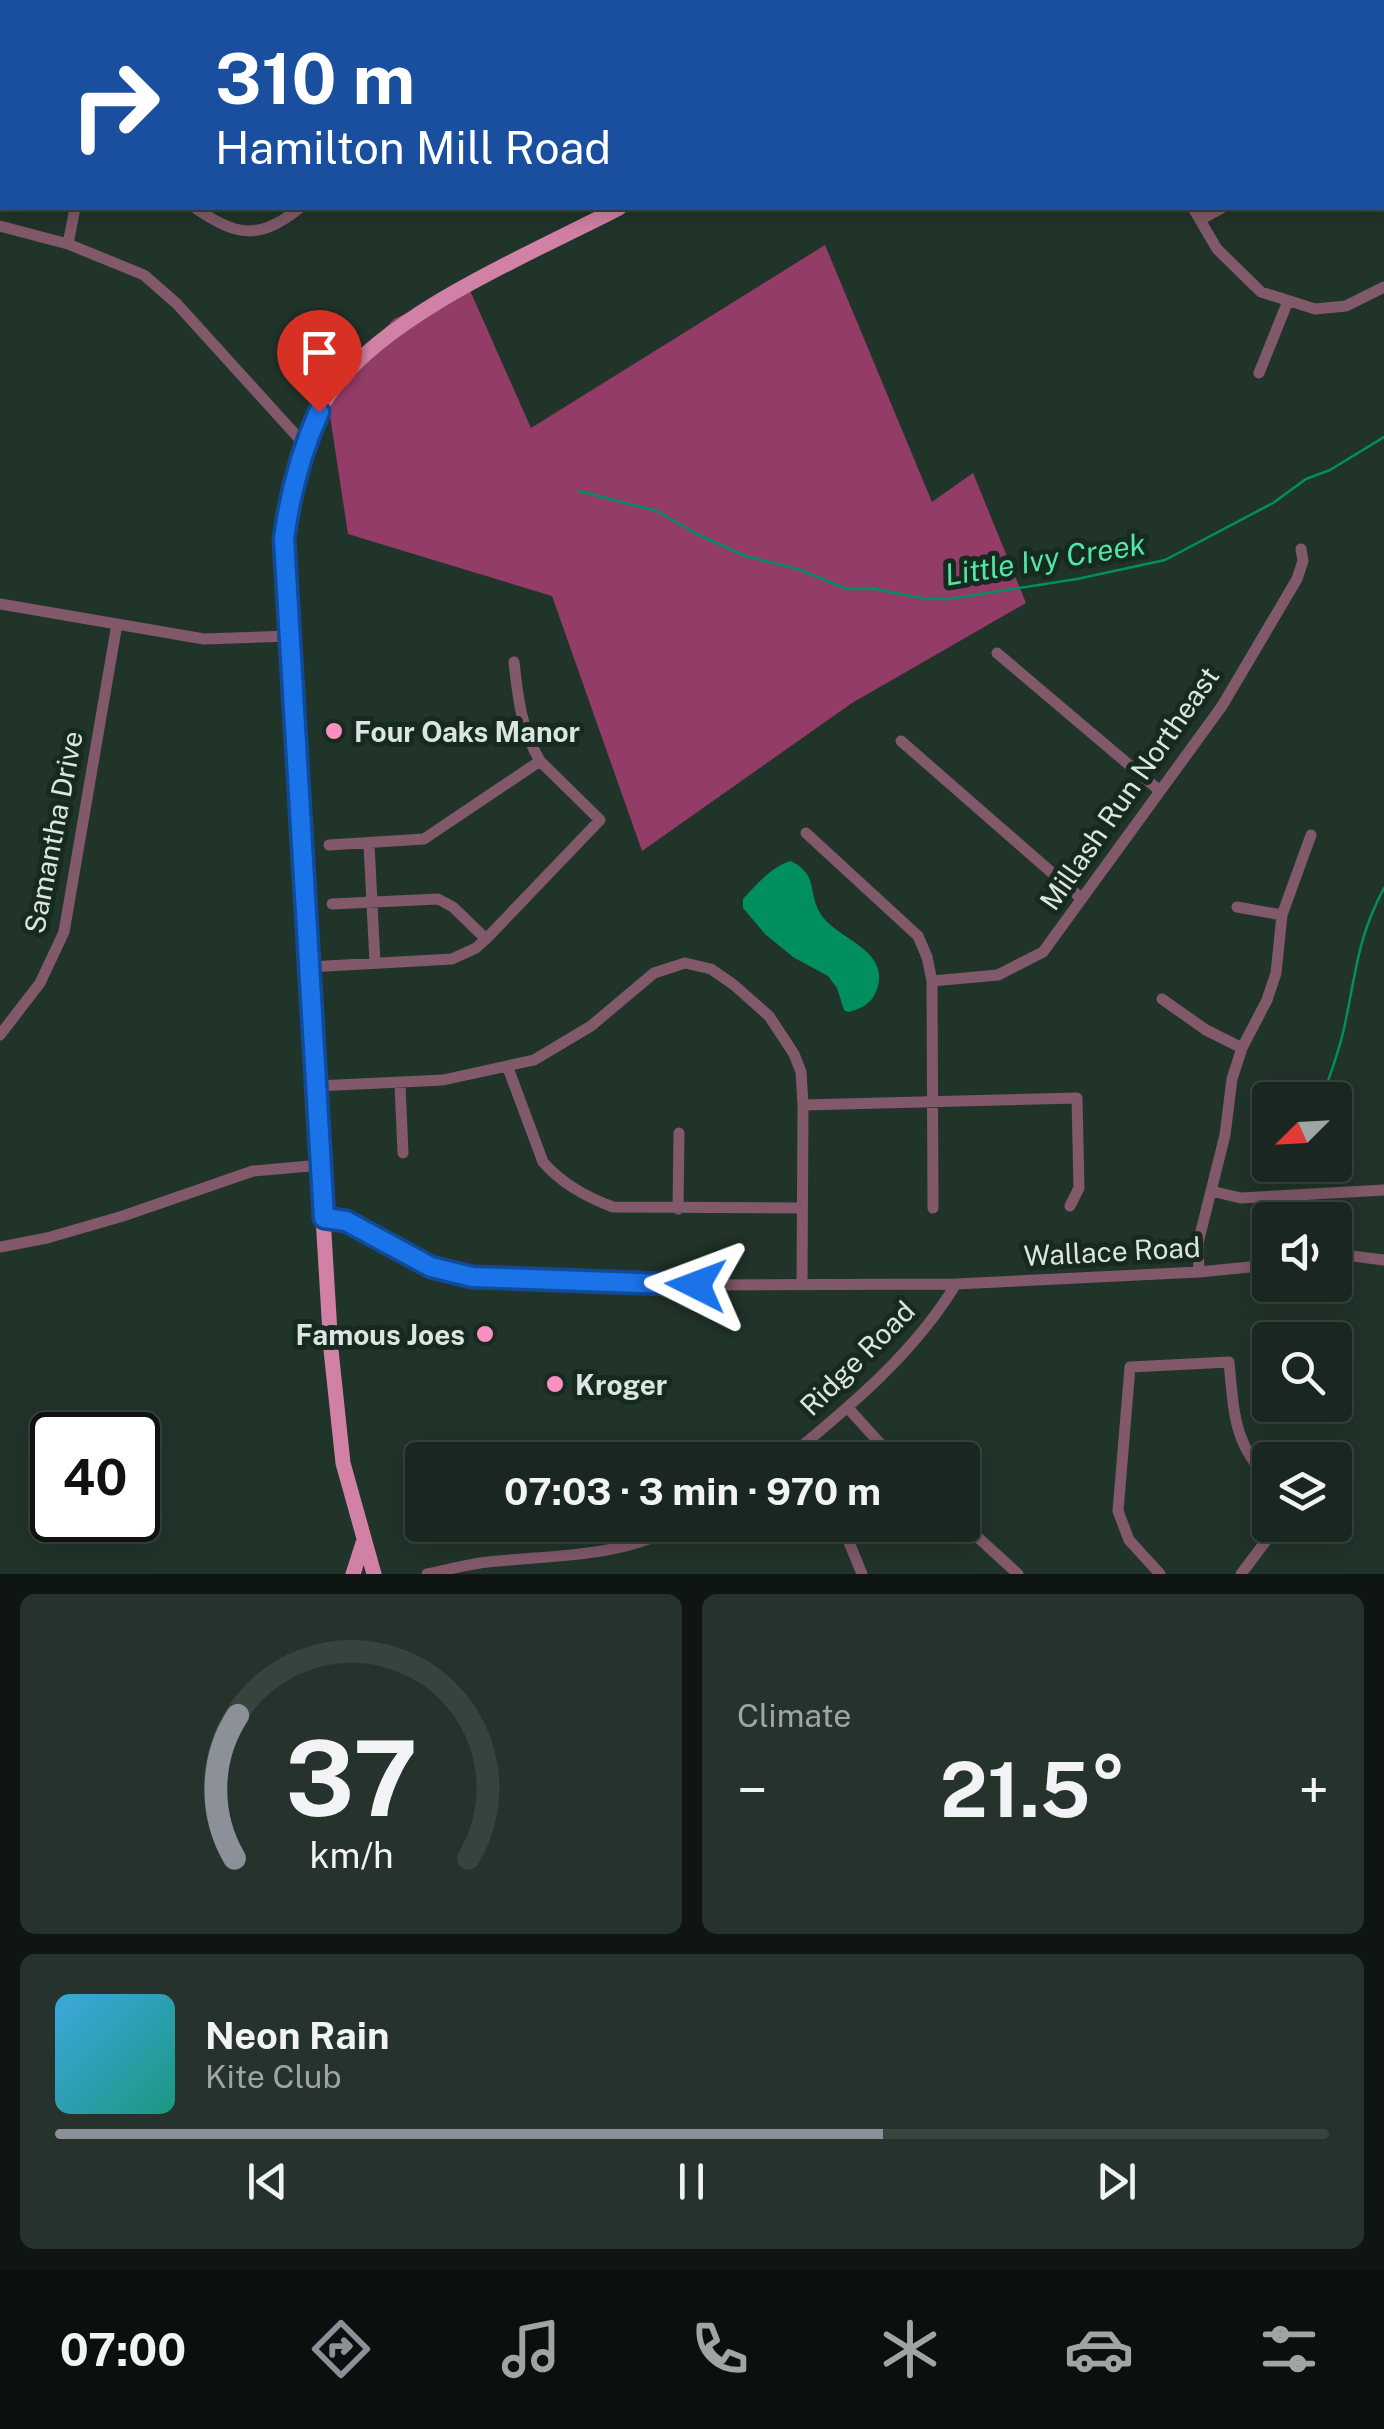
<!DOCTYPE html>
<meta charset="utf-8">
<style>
body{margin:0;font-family:"Public Sans",sans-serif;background:#26332d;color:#f1f3f6;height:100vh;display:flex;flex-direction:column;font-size:38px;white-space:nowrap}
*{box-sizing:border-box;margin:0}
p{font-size:32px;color:#9fa5a5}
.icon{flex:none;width:55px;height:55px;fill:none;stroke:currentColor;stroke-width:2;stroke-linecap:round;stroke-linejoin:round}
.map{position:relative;height:1574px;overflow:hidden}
.drawer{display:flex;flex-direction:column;gap:20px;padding:20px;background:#0e1512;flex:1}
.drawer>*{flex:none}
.banner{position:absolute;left:0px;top:0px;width:1385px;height:210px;box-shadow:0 5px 25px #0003,0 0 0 2px #37443e;background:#1a4fa0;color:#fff;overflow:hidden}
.needle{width:65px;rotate:246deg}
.buttons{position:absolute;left:1252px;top:1082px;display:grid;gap:20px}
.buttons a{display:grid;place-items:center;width:100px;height:100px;border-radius:10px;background:#192720;box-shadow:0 5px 25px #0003,0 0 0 2px #37443e;font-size:50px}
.speed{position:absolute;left:30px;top:1412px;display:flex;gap:20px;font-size:50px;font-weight:700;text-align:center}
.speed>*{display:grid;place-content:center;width:130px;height:130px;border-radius:50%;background:#192720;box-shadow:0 5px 25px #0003,0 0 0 2px #37443e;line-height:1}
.speed .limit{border:5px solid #111;border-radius:15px;background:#fff;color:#111}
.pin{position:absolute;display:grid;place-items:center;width:85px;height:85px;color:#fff;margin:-102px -42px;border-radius:50% 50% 50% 0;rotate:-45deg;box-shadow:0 0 10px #0007}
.pin .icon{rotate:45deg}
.me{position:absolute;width:110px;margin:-55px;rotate:273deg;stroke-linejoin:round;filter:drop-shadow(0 0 8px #0008)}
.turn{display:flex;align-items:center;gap:35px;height:210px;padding:0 50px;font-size:45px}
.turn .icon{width:130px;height:130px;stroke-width:2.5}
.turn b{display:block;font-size:70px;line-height:85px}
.big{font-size:75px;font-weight:700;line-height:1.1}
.drawer .widget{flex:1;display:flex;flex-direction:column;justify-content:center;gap:15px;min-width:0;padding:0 35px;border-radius:15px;background:#26332d}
.drawer .dial{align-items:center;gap:0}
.dial svg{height:260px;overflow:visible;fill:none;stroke:#37443e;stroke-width:7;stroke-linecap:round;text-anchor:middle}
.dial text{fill:#f1f3f6;stroke:none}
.song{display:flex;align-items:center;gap:30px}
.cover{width:120px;height:120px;border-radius:15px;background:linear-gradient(135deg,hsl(200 70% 55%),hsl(170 70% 35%))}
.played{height:10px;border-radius:5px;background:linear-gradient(90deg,#8c9099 65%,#37443e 65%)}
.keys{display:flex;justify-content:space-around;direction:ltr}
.heat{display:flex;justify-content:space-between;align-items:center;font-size:55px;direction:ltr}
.drawer .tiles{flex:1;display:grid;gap:20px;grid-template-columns:1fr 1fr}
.widget:last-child{grid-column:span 2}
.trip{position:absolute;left:405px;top:1442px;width:575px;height:100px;border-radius:10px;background:#192720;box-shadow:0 5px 25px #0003,0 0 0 2px #37443e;font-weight:700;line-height:100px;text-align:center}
.tab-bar{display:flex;height:160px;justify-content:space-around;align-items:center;background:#0a100d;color:#9fa5a5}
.tab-bar .icon{width:70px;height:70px}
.tab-bar .active{color:#8c9099}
.tab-bar b{font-size:45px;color:#f1f3f6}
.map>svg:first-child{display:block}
.forest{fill:#933c68}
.water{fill:#018f5f}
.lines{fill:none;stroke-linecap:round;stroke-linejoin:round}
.stream{stroke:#018f5f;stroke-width:2.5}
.minor{stroke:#81596b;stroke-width:11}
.major{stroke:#d281a6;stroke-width:15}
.route-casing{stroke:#114b97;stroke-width:25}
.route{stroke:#1a73e8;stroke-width:18}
.poi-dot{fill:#fc8fc2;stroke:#172a20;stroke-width:4}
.labels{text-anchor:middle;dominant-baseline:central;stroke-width:10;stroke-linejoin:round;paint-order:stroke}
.poi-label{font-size:28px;font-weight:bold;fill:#dae6df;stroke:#172a20;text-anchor:start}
.street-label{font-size:28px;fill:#dae6df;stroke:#172a20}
.water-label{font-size:30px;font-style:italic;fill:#51e7a5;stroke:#172a20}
</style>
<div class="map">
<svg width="1384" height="1574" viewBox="0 0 1384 1574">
<rect width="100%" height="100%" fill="#21342a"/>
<!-- forest -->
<path class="forest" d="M825 245 932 502 973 473 1026 603 852 703 642 851 552 596 348 534 326 390 394 319 468 286 531 428Z"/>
<!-- water -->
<path class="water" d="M791 861C819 876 807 890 820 913 835 939 891 949 877 989 872 1004 861 1009 848 1012L844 1010 837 988 828 976 793 957 765 934 743 908V899C756 885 772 866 791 861Z"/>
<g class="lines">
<!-- stream -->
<path class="stream" d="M579 491 657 511 697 534 745 556 798 569 847 589H875L926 599H948L1077 579 1165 560 1273 503 1306 479 1330 470 1384 437
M1321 1100C1330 1076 1340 1049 1345 1024 1356 972 1358 936 1384 888
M1304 1166 1305 1165"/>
<!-- minor -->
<path class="minor" d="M417 0 418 2
M670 0 673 2
M1078 0 1080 2
M716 2 719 0
M0 40 2 41
M195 208C238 237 259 240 300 208
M1193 208 1217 249 1261 292 1315 309 1346 306 1384 287
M1200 220 1222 208
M0 226 68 244 144 275 177 304 304 444
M68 244 75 208
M1259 373 1288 301
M0 604 204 639 289 636
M997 653 1160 791
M901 741 1082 899
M806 833 918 936 927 957 932 981 933 1208
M369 844 375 963
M329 845 424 839 540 761
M332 904 438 899 453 907 486 939
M1237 907 1282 915
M309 967 452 959 476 948 486 939 600 820 540 761C521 729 518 698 514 662
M932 981 998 975 1043 952 1222 706 1297 579 1303 561 1301 549
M1162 999 1206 1030 1242 1048
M0 1035 40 983 64 932 117 624
M508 1068 543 1162C562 1184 586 1197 613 1207L801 1208
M400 1085 403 1153
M316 1086 443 1080 534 1060 591 1026 654 973 685 963 711 969 734 985 769 1016 794 1054 801 1072 803 1105 802 1284
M803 1105 1077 1098 1079 1188 1070 1206
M1211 1191 1241 1198 1384 1190
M678 1209 679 1133
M324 1218 346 1221 431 1267 473 1277 695 1285 956 1284 1199 1272 1270 1265
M0 1247 47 1238 123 1216 253 1171 321 1165
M1335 1258 1352 1256 1384 1260
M1199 1272 1198 1243 1225 1135 1232 1079 1242 1048 1267 1000 1276 973 1282 915 1311 835
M848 1408 895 1460
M785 1460C848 1408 913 1355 956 1284
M962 1523 1018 1574
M842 1525 862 1574
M427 1574C447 1570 468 1564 488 1562 551 1555 623 1558 678 1525
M1160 1574 1129 1540 1118 1511 1130 1367 1229 1362C1234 1411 1233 1445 1270 1480
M1241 1574 1278 1525"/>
<!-- major -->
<path class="major" d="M956 2 959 0
M353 1574 363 1543
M374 1574 343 1463 331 1350 285 586C284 517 291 440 337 384 396 309 534 252 619 208"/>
</g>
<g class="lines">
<!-- route casing -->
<g class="route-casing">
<path id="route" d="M319 412C300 454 290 493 284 539L324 1218 346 1221 431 1267 472 1277 696 1285"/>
</g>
<!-- route -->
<use href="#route" class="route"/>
</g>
<!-- markers -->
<g class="poi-dot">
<circle cx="334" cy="731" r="10"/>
<circle cx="485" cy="1334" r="10"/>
<circle cx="555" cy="1384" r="10"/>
</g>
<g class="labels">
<!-- poi labels -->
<g class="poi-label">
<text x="354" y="731">Four Oaks Manor</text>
<text x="465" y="1334" text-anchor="end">Famous Joes</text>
<text x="575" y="1384">Kroger</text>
</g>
<!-- street labels -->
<g class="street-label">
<text transform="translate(1129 788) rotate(-55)">Millash Run Northeast</text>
<text transform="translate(53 832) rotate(-79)">Samantha Drive</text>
<text transform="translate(1112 1251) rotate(-3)">Wallace Road</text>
<text transform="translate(857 1358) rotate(-45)">Ridge Road</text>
</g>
<!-- water labels -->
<g class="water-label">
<text transform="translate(1045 559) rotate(-9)">Little Ivy Creek</text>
</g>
</g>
</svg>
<div class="buttons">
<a><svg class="needle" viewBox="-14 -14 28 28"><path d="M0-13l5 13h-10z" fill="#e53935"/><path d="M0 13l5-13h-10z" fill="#9fa5a5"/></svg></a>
<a><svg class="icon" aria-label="sound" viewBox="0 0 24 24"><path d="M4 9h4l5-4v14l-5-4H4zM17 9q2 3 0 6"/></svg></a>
<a><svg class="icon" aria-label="search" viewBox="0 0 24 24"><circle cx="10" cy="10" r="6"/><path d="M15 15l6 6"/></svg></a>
<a><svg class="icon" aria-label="layers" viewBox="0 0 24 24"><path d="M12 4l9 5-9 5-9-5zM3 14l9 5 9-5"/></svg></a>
</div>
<div class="speed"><div class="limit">40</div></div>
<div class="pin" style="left:319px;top:412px;background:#d93025"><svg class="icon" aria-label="arrive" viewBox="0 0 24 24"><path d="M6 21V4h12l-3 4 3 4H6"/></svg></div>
<svg class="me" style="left:696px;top:1285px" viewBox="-20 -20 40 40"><path d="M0-17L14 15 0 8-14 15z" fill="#1a73e8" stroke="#fff" stroke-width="4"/></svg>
<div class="trip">07:03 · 3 min · 970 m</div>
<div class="banner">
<div class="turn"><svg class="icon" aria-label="right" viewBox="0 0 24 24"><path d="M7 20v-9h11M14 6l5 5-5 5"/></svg><div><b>310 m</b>Hamilton Mill Road</div></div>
</div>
</div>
<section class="drawer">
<div class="tiles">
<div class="widget dial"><svg viewBox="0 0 100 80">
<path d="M14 69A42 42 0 1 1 86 69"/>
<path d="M14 69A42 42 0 0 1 15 25" stroke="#8c9099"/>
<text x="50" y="56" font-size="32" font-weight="700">37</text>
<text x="50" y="72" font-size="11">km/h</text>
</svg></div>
<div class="widget"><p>Climate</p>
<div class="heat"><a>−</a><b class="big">21.5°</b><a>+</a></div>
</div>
<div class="widget">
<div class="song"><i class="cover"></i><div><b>Neon Rain</b><p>Kite Club</p></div></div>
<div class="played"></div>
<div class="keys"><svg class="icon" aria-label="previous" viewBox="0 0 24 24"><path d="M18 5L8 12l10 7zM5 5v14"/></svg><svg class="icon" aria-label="pause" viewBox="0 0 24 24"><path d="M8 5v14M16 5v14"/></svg><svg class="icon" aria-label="next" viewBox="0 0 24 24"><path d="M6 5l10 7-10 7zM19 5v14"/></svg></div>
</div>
</div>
</section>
<nav class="tab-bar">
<b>07:00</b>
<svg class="icon active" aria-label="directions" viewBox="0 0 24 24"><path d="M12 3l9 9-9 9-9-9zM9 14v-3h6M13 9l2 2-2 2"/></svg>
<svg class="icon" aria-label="music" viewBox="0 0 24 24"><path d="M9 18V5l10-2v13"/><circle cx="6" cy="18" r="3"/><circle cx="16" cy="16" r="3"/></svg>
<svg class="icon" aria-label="phone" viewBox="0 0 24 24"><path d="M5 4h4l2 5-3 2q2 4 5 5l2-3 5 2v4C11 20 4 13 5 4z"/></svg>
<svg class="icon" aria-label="climate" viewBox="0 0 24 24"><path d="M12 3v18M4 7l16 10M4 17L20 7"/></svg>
<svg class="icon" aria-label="car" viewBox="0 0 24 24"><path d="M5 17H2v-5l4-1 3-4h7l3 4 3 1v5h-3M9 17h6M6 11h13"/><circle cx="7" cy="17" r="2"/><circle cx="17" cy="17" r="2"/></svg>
<svg class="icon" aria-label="filters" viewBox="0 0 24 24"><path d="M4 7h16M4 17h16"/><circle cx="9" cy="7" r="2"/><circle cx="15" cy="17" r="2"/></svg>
</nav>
